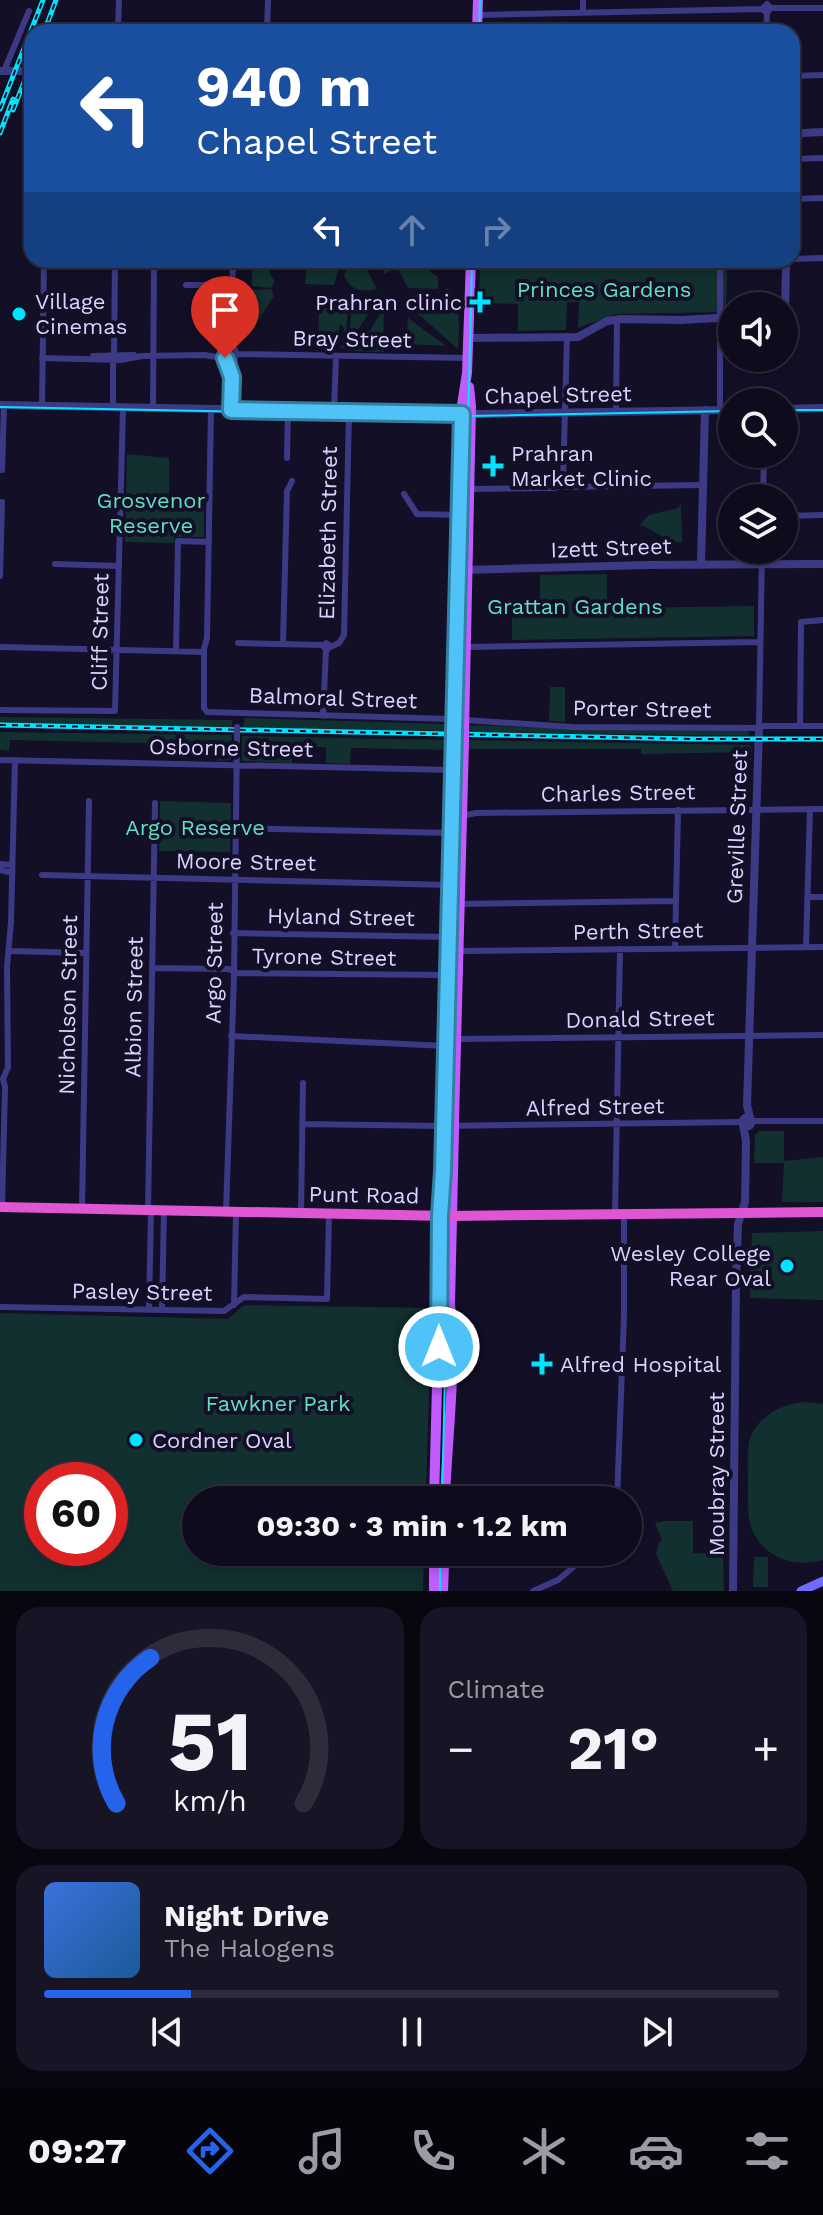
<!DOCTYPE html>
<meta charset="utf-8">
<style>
body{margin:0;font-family:"Work Sans",sans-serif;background:#171425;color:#f1f3f6;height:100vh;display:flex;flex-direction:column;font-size:30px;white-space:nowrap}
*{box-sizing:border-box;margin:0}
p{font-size:26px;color:#9b9ba3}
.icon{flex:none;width:44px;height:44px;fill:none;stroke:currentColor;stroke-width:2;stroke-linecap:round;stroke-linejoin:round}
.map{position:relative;height:1591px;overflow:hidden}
.panel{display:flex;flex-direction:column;gap:16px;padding:16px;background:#08060f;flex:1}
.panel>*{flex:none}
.top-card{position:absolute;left:24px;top:24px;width:776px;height:244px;border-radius:24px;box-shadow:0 4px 12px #0003,0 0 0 2px #2e2b3b;background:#1a4fa0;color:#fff;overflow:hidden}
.tools{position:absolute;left:718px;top:292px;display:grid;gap:16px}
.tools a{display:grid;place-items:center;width:80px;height:80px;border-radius:50%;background:#0e0b1c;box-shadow:0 4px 12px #0003,0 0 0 2px #2e2b3b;font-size:40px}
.speed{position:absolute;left:24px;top:1462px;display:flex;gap:16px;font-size:40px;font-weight:700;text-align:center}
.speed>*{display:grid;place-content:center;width:104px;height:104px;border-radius:50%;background:#0e0b1c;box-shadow:0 4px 12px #0003,0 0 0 2px #2e2b3b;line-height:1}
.speed .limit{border:12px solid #d22;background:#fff;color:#111}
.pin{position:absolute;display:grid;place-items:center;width:68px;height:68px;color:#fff;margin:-82px -34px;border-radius:50% 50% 50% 0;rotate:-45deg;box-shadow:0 0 8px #0007}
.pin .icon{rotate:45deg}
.me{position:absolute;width:88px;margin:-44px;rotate:0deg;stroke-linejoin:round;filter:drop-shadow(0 0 6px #0008)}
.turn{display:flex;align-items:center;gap:28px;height:168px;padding:0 40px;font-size:36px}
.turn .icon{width:104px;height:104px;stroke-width:2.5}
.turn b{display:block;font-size:56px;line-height:68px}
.lanes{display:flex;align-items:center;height:76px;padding:0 40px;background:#0003;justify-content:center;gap:40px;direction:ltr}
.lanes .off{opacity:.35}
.big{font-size:60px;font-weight:700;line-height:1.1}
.panel .widget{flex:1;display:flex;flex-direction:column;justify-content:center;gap:12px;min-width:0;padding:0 28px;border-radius:24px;background:#171425}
.panel .dial{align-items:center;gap:0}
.dial svg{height:208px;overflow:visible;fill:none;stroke:#2e2b3b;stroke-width:7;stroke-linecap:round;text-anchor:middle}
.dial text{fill:#f1f3f6;stroke:none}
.song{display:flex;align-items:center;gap:24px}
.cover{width:96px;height:96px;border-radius:12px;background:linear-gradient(135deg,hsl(220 70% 55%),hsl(210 70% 35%))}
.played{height:8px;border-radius:4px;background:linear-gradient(90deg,#2563eb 20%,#2e2b3b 20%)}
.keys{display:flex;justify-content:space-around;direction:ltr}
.heat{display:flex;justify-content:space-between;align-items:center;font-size:44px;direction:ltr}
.panel .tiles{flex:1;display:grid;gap:16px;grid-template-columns:1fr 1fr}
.widget:last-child{grid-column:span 2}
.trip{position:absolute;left:182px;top:1486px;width:460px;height:80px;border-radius:40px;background:#0e0b1c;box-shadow:0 4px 12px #0003,0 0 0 2px #2e2b3b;font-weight:700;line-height:80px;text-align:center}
.dock{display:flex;height:128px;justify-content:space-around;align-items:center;background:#06040b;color:#9b9ba3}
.dock .icon{width:56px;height:56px}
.dock .current{color:#2563eb}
.dock b{font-size:36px;color:#f1f3f6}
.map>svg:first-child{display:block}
.green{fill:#12302f;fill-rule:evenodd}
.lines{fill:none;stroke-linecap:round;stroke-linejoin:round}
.primary-tunnel{stroke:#312d47;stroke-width:10;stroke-dasharray:10 5;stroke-linecap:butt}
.minor{stroke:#3d3a85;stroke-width:6}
.tertiary{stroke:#3d3a85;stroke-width:8}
.secondary{stroke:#6f6bff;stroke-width:9}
.primary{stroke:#c25bff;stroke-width:10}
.trunk{stroke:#e055d1;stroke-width:10}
.tram{stroke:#00e5ff;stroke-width:2}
.rail-casing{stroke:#00e5ff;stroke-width:5}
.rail{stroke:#130f26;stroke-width:2;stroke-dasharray:6;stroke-linecap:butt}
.minor-bridge{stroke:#3d3a85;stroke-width:6}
.primary-bridge{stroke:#c25bff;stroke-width:10}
.route-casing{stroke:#337fa1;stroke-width:20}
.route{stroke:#4fc3f7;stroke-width:14}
.poi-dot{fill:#00e5ff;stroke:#130f26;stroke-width:3}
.labels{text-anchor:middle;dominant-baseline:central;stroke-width:8;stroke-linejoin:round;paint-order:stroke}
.park-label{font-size:22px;fill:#5fe0c0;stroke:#130f26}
.poi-label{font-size:22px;fill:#d9d4ff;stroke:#130f26;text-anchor:start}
.street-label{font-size:22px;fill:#d9d4ff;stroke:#130f26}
</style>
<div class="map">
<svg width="823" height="1591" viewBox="0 0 823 1591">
<rect width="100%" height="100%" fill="#130f26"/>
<!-- green -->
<path class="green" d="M252 260H263L275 282 271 288 252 286Z
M312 260H341L334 285 305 284 306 272Z
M358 260H362L377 289C360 292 351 291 344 275L348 266Z
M382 260C394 260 414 256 423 264 429 270 430 273 438 277V289L408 288 397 267 384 274Z
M480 260H727L726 312 616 314 578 328 579 302H567L566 330 518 331V304L479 303Z
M446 288C464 303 458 327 458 349L407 304 418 303 423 319 419 303 445 301Z
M271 289 274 296 251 332 252 290Z
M349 295 345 348H340L343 344 344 328 341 325H339V344L318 343 319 308H332L337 297Z
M366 297 371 303 372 308 348 345 352 306 361 314 365 305 360 298Z
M384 308 383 352 348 351 346 349 356 337 366 343 368 339 366 337Z
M408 318 446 346 406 344Z
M127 454 169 458V495H176V509L204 510V537H175L174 543 125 542Z
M681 504 682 543C663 540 655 530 640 525L649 515 678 508Z
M607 574V602H622V608L754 606V636L512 640V601L540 603V575Z
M550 687H565V722L549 721Z
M0 717 232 720V728L0 723Z
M245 718 448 724V731L242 728Z
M469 725 574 729 747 730 749 732V736L469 732Z
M0 732 232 735V760L217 761V745L189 744 10 740 9 751 0 750Z
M242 736 448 740V750L351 748 350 764 326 763V747H293L292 763 242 761Z
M468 740 750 745 752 752 641 754V749H468Z
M160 801 231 803 230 852 159 851Z
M759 1131H784V1161L823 1157V1202H782L784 1163H754L755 1135Z
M823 1231V1300L750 1298 752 1233Z
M244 1305 431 1308 426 1500H196V1552H424L423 1591H0V1313L228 1319ZM42 1480H110V1548H42Z
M805 1402 823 1404V1560C792 1569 759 1556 750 1523 747 1511 748 1498 748 1486 748 1472 747 1456 749 1443 754 1418 782 1403 805 1402Z
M666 1521H693V1553L723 1554 724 1591H673L656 1554 659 1542 662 1540 655 1523Z
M754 1557H768V1587H753Z"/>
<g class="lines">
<!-- primary-tunnel -->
<path class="primary-tunnel" d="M434 1564V1552"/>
<!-- minor -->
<path class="minor" d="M771 8H823
M583 12V0
M478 15 762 9
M118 32 119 0
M267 32 268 0
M766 32 767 13 771 8 767 4 762 9 767 13
M4 71 29 11
M792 76 823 75
M795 159 823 158
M792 199 823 198
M792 259 823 258
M186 285H232
M784 328 788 349
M231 345 233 260
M222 353a7 7 0 1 1 14 0a7 7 0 1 1-14 0Z
M114 354 115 260
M236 354 468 358
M93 356 134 355
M42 358 121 360 142 356 204 355 224 358
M113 360V407
M42 406 44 260
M153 408 154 260
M211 409 207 638 204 649V708L207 712 450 719 572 727 759 728 763 726H823
M231 410 235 356
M720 410V269
M334 411 336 356
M616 412 617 320
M287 458 288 411
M2 470 4 405
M561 487 703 485
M469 489 555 488 563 484 567 336
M404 494 417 514 460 515
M763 498 764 454
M784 516 823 515
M55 564 119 566
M0 576 2 502
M238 643 323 645
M326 643 330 646 327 650 323 646Z
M283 644 287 491 292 481
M0 647 204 652
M330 647 339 643 344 635 349 412
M466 647 759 642
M176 651 178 541 209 542
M0 710 115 711 123 408
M323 716 326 650
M800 726 801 622 823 620
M759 728 762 550
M0 760 453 770
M462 816 476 813 823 809
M235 828 452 833
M0 864 12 865
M0 870 12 873
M42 875 450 885
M807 897H823
M459 904 675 901
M233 933 449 937
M806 947 810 809
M675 948 678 810
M9 951 86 953
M459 951 823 947
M153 968 229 969 236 973 448 975
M231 1036 447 1046
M456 1039 823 1035
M752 1121H823
M302 1124 442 1126 742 1122
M2 1207 5 1087 3 1079 8 1067 7 967 11 922 15 760
M82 1209 89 801
M148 1211 155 803
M226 1212 234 977 237 737
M301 1214 303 1083
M615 1215 620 949
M234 1305 236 1213
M0 1307 224 1311 244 1297 327 1299 329 1214
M149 1310 151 1211
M162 1310 164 1211
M617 1500 624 1316V1215
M533 1591 558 1580 591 1552"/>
<!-- tertiary -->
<path class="tertiary" d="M0 71H32
M792 178 796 138 802 133 823 132
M784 317 788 323 784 328
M785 318 786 260
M468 338 578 337 607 321 620 319 682 320 716 318 732 320
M0 405 481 414 732 410
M784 409 823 408
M701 565 705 410
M464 570 648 565 823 564
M742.5 1122a4.5 4.5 0 1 1 9 0a4.5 4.5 0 1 1-9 0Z
M750 1118 747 1105 759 728
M733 1591 736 1282 738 1224 745 1202 746 1141 743 1125"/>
<!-- secondary -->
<path class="secondary" d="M801 1591 823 1581"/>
<!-- primary -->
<path class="primary" d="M477 32 478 0
M454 731 462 405 467 373 471 260
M464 731 471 406 469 387
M454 1120 464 741
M434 1500 454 741
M445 1500C447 1435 457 1369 450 1304L454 1131
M434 1591V1564
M443 1591 444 1564"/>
<!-- trunk -->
<path class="trunk" d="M0 1207 447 1216 823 1212"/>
<!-- tram -->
<path class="tram" d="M479 32 480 0
M0 407 468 416 732 411
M784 410H823
M442 1500 472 260
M440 1591V1564"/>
<!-- rail casing -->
<g class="rail-casing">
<path id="rail" d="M44 32 56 0
M0 109 43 0
M13 110 32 62
M0 133 13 99
M0 725 694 739H823"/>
</g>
<!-- rail -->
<use href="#rail" class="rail"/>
<!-- minor-bridge -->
<path class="minor-bridge" d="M237 737V727"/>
<!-- primary-bridge -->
<path class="primary-bridge" d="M454 741V731
M464 741V731
M454 1131V1120"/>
</g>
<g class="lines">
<!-- route casing -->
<g class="route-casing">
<path id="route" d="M225 358 232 377 231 410 462 414 443 1171 440 1216 439 1347"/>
</g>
<!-- route -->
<use href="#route" class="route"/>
</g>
<!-- markers -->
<g class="poi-dot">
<path d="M476 290h8v8h8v8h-8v8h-8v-8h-8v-8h8z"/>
<circle cx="19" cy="314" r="8"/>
<path d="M489 454h8v8h8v8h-8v8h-8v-8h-8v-8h8z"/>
<circle cx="787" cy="1266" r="8"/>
<path d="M538 1352h8v8h8v8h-8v8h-8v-8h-8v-8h8z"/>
<circle cx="136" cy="1440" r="8"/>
</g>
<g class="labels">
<!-- park labels -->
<g class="park-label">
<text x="604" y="289">Princes Gardens</text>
<text x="151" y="500">Grosvenor<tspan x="151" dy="25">Reserve</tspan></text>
<text x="575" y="606">Grattan Gardens</text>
<text x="195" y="827">Argo Reserve</text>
<text x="278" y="1403">Fawkner Park</text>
</g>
<!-- poi labels -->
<g class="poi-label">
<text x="35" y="301">Village<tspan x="35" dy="25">Cinemas</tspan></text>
<text x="462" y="302" text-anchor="end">Prahran clinic</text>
<text x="511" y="453">Prahran<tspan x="511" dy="25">Market Clinic</tspan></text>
<text x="771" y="1253" text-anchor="end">Wesley College<tspan x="771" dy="25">Rear Oval</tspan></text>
<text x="560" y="1364">Alfred Hospital</text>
<text x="152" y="1440">Cordner Oval</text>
</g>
<!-- street labels -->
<g class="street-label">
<text transform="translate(352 339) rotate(1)">Bray Street</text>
<text transform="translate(558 395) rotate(-1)">Chapel Street</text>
<text transform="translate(328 533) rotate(-89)">Elizabeth Street</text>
<text transform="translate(611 548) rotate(-2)">Izett Street</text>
<text transform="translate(100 632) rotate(-89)">Cliff Street</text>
<text transform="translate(333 698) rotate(2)">Balmoral Street</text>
<text transform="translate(642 709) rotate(1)">Porter Street</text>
<text transform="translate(231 748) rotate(1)">Osborne Street</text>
<text transform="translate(618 793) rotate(-1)">Charles Street</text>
<text transform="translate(737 827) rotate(-88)">Greville Street</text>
<text transform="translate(246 862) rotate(1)">Moore Street</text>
<text transform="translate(341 917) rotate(1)">Hyland Street</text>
<text transform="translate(638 931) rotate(-1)">Perth Street</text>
<text transform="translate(324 957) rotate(1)">Tyrone Street</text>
<text transform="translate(214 963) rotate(-89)">Argo Street</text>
<text transform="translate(68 1005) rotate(-89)">Nicholson Street</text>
<text transform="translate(134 1007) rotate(-89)">Albion Street</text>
<text transform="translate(640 1019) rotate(-1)">Donald Street</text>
<text transform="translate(595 1107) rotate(-1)">Alfred Street</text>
<text transform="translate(364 1195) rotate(1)">Punt Road</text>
<text transform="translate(142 1292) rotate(1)">Pasley Street</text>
<text transform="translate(716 1474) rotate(-90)">Moubray Street</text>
</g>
</g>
</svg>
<div class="tools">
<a><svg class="icon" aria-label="sound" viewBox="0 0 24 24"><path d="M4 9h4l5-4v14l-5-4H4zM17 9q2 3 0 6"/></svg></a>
<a><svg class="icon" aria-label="search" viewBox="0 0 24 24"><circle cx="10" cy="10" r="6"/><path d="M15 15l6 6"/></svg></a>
<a><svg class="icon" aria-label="layers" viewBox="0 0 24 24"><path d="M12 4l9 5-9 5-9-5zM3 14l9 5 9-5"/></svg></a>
</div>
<div class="speed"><div class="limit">60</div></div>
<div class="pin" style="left:225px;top:358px;background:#d93025"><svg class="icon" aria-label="arrive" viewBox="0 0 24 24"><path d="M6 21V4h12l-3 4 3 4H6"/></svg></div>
<svg class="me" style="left:439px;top:1347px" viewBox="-20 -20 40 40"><circle r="17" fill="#4fc3f7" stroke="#fff" stroke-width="3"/><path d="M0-11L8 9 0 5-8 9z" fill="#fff"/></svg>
<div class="trip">09:30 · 3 min · 1.2 km</div>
<div class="top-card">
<div class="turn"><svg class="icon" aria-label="left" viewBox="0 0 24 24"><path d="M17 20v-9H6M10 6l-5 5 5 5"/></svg><div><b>940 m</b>Chapel Street</div></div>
<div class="lanes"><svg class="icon" aria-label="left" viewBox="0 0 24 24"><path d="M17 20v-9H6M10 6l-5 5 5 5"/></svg><svg class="icon off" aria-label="ahead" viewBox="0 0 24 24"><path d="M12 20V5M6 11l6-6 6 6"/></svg><svg class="icon off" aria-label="right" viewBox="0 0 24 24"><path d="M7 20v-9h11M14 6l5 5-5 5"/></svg></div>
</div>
</div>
<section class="panel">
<div class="tiles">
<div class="widget dial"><svg viewBox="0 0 100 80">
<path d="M14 69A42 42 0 1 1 86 69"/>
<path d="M14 69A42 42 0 0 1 27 13" stroke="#2563eb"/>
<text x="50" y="56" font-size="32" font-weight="700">51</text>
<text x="50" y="72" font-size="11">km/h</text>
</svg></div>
<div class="widget"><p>Climate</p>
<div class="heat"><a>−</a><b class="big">21°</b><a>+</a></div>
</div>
<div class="widget">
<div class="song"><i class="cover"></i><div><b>Night Drive</b><p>The Halogens</p></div></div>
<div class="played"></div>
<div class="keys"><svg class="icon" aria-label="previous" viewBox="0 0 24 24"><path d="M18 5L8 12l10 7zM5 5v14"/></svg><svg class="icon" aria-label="pause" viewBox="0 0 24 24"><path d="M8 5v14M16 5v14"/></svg><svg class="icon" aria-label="next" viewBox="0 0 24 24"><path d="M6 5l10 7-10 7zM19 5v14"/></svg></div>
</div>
</div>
</section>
<nav class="dock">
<b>09:27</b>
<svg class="icon current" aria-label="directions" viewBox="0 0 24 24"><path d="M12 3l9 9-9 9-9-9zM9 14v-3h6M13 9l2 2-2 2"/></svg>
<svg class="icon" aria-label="music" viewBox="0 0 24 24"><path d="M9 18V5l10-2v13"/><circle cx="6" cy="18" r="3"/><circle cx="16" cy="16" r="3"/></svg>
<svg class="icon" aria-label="phone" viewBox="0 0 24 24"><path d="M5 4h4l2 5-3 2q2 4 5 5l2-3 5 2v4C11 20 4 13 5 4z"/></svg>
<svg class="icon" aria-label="climate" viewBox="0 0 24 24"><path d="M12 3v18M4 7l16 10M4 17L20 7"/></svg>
<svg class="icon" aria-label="car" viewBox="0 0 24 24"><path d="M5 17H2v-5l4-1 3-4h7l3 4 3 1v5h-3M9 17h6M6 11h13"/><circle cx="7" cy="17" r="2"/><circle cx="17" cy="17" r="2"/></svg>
<svg class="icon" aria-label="filters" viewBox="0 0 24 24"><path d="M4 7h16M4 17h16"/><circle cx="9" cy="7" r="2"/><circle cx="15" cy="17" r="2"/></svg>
</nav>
